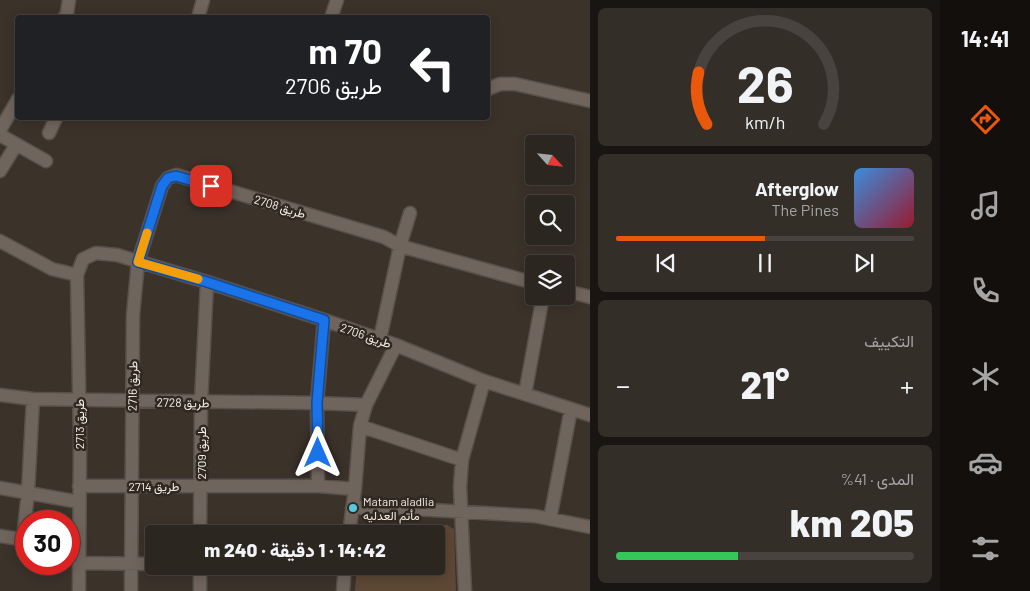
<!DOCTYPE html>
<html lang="ar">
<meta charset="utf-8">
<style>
body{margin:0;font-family:Barlow,Vazirmatn,sans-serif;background:#342e29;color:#f1f3f6;direction:rtl;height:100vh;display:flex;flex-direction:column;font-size:19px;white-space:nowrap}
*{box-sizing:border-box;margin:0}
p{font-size:16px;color:#a6a5a5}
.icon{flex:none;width:28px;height:28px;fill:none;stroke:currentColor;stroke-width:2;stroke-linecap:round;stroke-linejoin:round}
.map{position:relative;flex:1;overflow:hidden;direction:ltr}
.drawer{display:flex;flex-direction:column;gap:8px;padding:8px;background:#181512;width:350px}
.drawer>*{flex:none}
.top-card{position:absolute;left:15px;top:15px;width:475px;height:105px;border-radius:5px;box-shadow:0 2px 12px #0003,0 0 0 1px #48433e;direction:rtl;background:#202124;color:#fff;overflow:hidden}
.needle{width:32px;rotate:117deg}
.fabs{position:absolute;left:525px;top:135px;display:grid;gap:10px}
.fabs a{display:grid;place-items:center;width:50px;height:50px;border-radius:5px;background:#2c2620;box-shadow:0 2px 12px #0003,0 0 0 1px #48433e;font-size:25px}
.speed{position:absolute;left:15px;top:510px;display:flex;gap:10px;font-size:25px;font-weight:700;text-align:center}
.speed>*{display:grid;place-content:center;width:65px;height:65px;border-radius:50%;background:#2c2620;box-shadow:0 2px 12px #0003,0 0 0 1px #48433e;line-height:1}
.speed .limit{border:8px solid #d22;background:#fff;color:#111}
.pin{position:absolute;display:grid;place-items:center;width:42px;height:42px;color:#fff;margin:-21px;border-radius:10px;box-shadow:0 2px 8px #0006}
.me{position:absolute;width:55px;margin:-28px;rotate:0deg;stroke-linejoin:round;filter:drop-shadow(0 0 4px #0008)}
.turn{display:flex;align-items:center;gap:18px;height:105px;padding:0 25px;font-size:22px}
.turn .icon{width:65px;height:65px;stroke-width:2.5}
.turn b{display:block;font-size:35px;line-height:42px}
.big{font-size:38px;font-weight:800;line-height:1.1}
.drawer .tile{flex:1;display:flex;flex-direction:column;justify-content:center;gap:8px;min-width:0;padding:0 18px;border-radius:8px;background:#342e29}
.drawer .dial{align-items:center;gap:0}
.dial svg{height:130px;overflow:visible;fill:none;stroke:#48433e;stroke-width:7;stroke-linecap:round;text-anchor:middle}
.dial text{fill:#f1f3f6;stroke:none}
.song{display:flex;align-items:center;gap:15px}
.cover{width:60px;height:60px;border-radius:8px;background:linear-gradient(135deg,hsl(210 70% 55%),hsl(350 70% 35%))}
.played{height:5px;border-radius:2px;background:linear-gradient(90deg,#ea580c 50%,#48433e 50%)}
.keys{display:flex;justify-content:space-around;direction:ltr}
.heat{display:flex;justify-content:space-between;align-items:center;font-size:28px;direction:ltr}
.charge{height:8px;border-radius:4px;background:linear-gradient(90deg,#34c759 41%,#48433e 0)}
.trip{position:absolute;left:145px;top:525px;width:300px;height:50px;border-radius:5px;background:#2c2620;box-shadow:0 2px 12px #0003,0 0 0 1px #48433e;font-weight:800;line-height:50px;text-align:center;direction:rtl}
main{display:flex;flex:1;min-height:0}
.tab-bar{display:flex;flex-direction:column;width:90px;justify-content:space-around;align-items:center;background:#120f0d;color:#a6a5a5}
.tab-bar .icon{width:35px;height:35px}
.tab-bar .current{color:#ea580c}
.tab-bar b{font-size:22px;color:#f1f3f6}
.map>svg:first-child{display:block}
.green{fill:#5d4735}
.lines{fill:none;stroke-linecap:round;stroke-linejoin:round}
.street-casing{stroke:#58504a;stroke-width:15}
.street{stroke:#70655d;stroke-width:12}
.route-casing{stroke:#114b97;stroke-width:12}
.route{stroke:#1a73e8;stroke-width:9}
.slow{stroke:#f59e0b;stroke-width:9}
.poi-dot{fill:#55cadf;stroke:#312820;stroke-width:2}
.labels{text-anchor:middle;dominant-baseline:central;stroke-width:5;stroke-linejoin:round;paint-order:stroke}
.street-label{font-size:12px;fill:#f3ede8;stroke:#312820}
.poi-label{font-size:12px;fill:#f3ede8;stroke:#312820;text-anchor:start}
</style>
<main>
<nav class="tab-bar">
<b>14:41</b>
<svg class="icon current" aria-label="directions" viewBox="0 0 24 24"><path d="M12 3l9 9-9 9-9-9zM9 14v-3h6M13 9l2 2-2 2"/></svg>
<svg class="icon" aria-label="music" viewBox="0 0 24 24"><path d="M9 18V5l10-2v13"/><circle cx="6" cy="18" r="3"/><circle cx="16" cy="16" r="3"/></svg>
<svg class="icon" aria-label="phone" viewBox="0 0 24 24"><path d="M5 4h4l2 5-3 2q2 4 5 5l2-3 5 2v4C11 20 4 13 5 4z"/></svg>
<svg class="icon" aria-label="climate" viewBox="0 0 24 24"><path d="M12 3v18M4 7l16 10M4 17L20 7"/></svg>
<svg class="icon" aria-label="car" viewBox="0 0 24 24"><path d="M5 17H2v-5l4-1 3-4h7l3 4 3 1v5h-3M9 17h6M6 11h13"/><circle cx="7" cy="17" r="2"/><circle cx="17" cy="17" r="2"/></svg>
<svg class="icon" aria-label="filters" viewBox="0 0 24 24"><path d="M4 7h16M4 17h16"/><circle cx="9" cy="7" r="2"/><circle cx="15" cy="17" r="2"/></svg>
</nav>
<section class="drawer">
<div class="tile dial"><svg viewBox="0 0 100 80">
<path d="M14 69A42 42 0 1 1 86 69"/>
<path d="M14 69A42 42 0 0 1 9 37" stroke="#ea580c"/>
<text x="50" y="56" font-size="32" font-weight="700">26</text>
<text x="50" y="72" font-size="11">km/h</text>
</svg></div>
<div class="tile">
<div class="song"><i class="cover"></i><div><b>Afterglow</b><p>The Pines</p></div></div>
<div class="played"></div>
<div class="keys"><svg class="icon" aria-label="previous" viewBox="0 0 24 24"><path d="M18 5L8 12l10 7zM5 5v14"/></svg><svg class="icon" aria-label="pause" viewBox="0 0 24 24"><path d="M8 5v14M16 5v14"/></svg><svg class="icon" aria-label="next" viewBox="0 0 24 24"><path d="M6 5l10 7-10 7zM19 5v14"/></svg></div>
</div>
<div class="tile"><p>التكييف</p>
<div class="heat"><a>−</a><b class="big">21°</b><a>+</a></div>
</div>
<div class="tile"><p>المدى · 41%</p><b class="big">205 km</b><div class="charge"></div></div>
</section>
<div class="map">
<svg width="590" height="591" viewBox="0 0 590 591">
<rect width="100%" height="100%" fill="#3b322a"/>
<!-- green -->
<path class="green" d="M362 524 447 525 454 529 456 591H355L357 566H436V534H361Z"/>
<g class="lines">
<!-- street casing -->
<g class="street-casing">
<path id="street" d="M64 18 67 13 69 0
M198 18 203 0
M331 18 337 0
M488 89 500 84H515L590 101
M0 130 18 99
M49 133 56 118
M0 135 46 161
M0 171 16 145
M0 241 52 269 77 275
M566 291 590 297
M380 339 400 246 410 213
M525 394 543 296
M0 395 33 399 317 403 366 405
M360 426 462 460
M79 486H318L355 489
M318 486 317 403 324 320
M0 488 79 502
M352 508 379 507 535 516 590 527
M550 519 571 409
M200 534 201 402 207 282
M349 534 355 489 360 426 366 405 396 345
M0 536 26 540
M23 539 28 492 33 399
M79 563 154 564
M200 566V591
M79 591 80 441 77 275 83 259 96 253 117 255 207 282 324 320 396 345 484 381 590 415
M131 591 133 315 138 262 162 186 168 178 176 175 384 237 400 246 534 283
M343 591 345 566
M465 591 460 487 462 460 484 381"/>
</g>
<!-- street -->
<use href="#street" class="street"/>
</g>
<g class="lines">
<!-- route casing -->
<g class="route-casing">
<path id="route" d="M211 186 176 176 168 178 162 186 138 262 207 282 324 320 317 403 318 453"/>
</g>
<!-- route -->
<use href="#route" class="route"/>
<!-- slow -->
<path class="slow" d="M147 233 138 262 198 279"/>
</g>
<!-- markers -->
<circle class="poi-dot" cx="353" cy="508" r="5"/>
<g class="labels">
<!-- street labels -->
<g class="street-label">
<text transform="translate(280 206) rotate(17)">طريق 2708</text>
<text transform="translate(366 335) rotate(19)">طريق 2706</text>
<text transform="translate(132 386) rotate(-89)">طريق 2716</text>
<text transform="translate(183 402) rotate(1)">طريق 2728</text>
<text transform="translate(79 424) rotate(-90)">طريق 2713</text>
<text transform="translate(201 453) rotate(-90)">طريق 2709</text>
<text x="154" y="486">طريق 2714</text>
</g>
<!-- poi labels -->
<g class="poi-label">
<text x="363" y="501">Matam aladlia<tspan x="363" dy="14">مأتم العدليه</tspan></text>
</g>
</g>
</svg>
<div class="fabs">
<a><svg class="needle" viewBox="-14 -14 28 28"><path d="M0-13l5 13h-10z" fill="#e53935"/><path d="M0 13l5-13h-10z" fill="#a6a5a5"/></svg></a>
<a><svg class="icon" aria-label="search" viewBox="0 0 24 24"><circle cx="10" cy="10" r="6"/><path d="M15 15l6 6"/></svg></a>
<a><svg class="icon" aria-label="layers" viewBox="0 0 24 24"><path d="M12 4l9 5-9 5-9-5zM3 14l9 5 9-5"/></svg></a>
</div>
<div class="speed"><div class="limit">30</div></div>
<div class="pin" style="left:211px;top:186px;background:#d93025"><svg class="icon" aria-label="arrive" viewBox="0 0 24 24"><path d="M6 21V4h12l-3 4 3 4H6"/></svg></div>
<svg class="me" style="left:318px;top:453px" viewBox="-20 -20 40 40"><path d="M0-17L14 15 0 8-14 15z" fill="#1a73e8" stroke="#fff" stroke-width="4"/></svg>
<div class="trip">14:42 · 1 دقيقة · 240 m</div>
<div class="top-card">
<div class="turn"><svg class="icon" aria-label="left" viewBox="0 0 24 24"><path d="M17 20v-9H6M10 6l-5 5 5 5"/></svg><div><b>70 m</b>طريق 2706</div></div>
</div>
</div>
</main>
